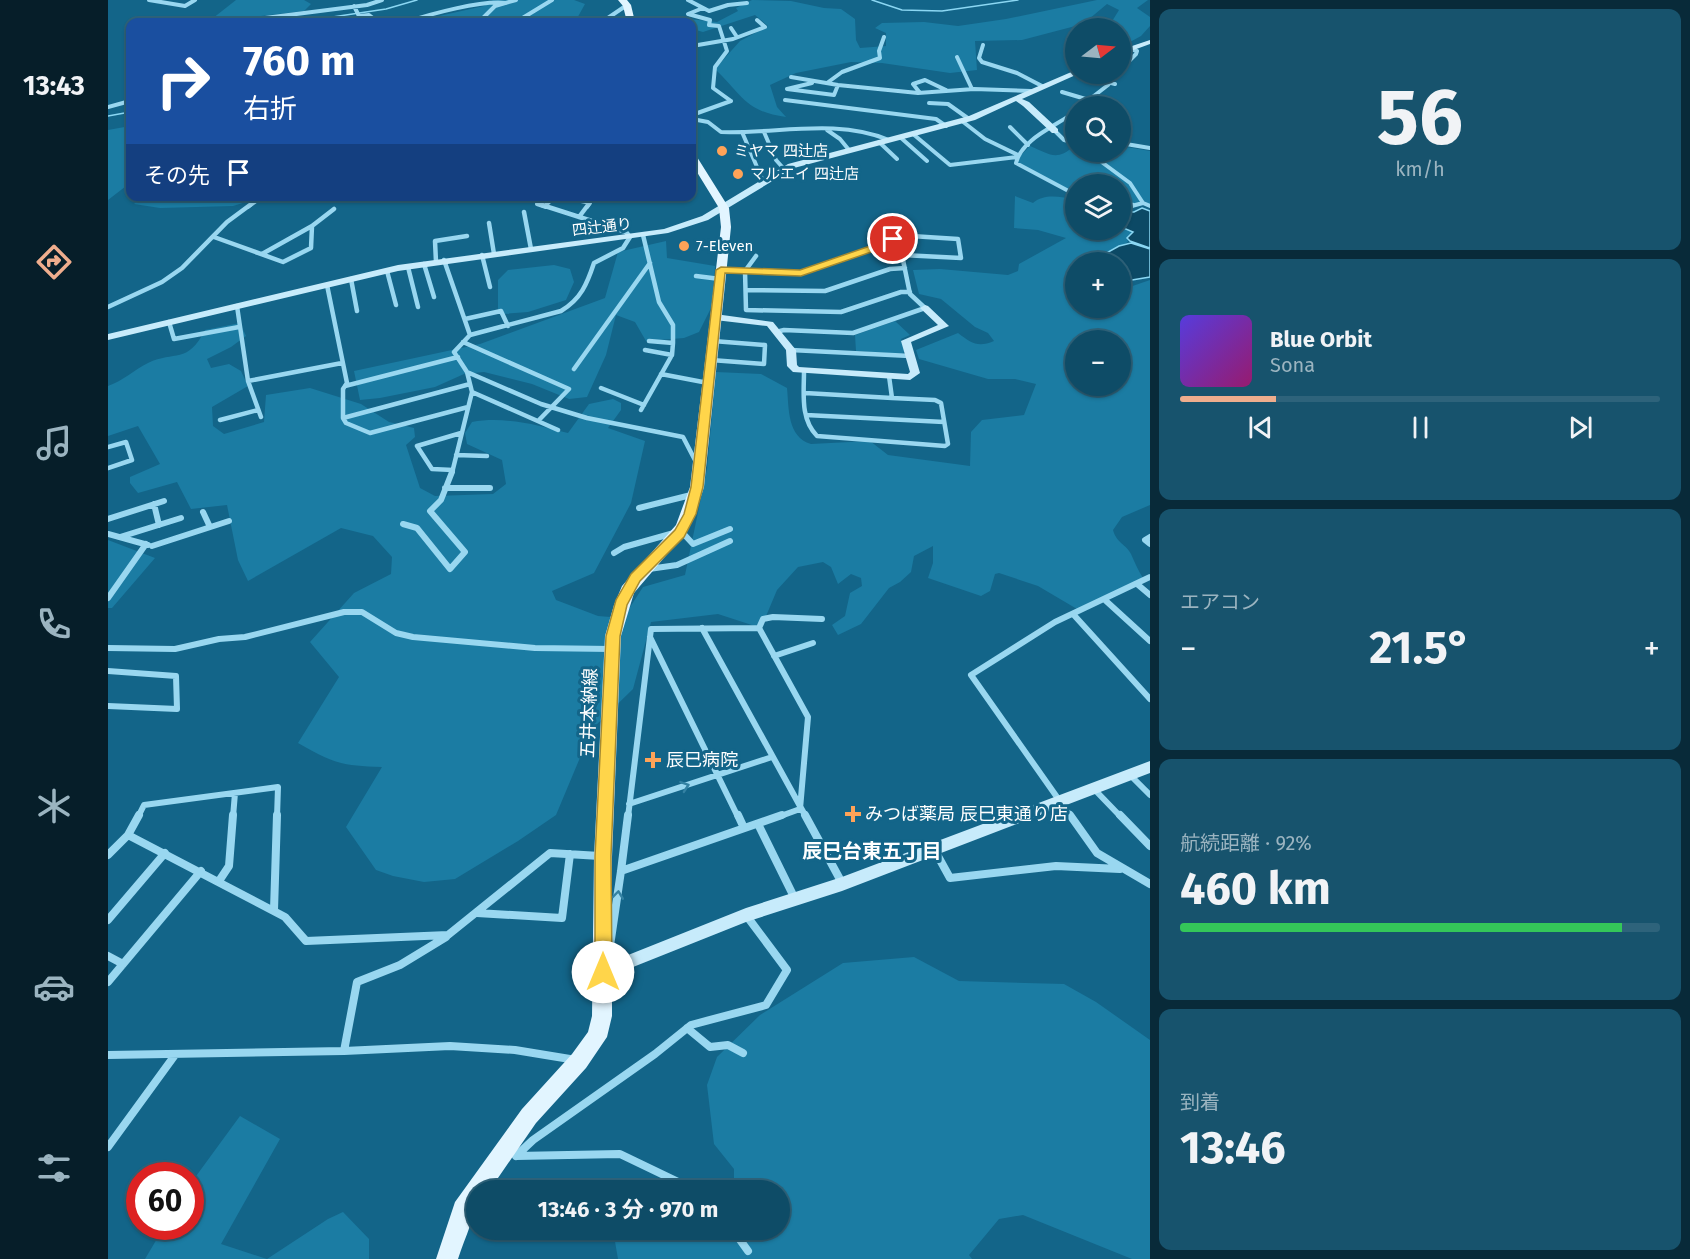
<!DOCTYPE html>
<html lang="ja">
<meta charset="utf-8">
<style>
body{margin:0;font-family:"Fira Sans","Noto Sans JP",sans-serif;background:#17536d;color:#f1f3f6;height:100vh;display:flex;flex-direction:column;font-size:22px;white-space:nowrap}
*{box-sizing:border-box;margin:0}
p{font-size:20px;color:#9bb4c0}
.icon{flex:none;width:33px;height:33px;fill:none;stroke:currentColor;stroke-width:2;stroke-linecap:round;stroke-linejoin:round}
.map{position:relative;flex:1;overflow:hidden}
.details{display:flex;flex-direction:column;gap:9px;padding:9px;background:#082a39;width:540px}
.details>*{flex:none}
.guide{position:absolute;left:18px;top:18px;width:570px;height:183px;border-radius:12px;box-shadow:0 2px 4px #0004,0 0 0 2px #2e637b;background:#1a4fa0;color:#fff;overflow:hidden}
.needle{width:39px;rotate:74deg}
.controls{position:absolute;left:957px;top:18px;display:grid;gap:12px}
.controls a{display:grid;place-items:center;width:66px;height:66px;border-radius:50%;background:#0e4c67;box-shadow:0 2px 4px #0004,0 0 0 2px #2e637b;font-size:30px}
.speed{position:absolute;left:18px;top:1162px;display:flex;gap:12px;font-size:30px;font-weight:700;text-align:center}
.speed>*{display:grid;place-content:center;width:78px;height:78px;border-radius:50%;background:#0e4c67;box-shadow:0 2px 4px #0004,0 0 0 2px #2e637b;line-height:1}
.speed .limit{border:9px solid #d22;background:#fff;color:#111}
.pin{position:absolute;display:grid;place-items:center;width:51px;height:51px;color:#fff;margin:-26px;border:3px solid #fff;border-radius:50%;box-shadow:0 2px 6px #0007}
.me{position:absolute;width:66px;margin:-33px;rotate:0deg;stroke-linejoin:round;filter:drop-shadow(0 0 4px #0008)}
.turn{display:flex;align-items:center;gap:21px;height:126px;padding:0 18px;font-size:27px}
.turn .icon{width:78px;height:78px;stroke-width:2.5}
.turn b{display:block;font-size:42px;line-height:51px}
.then{display:flex;align-items:center;height:57px;padding:0 18px;background:#0003;gap:12px;font-size:22px}
.big{font-size:45px;font-weight:700;line-height:1.1}
.details .card{flex:1;display:flex;flex-direction:column;justify-content:center;gap:9px;min-width:0;padding:0 21px;border-radius:12px;background:#17536d}
.details .dial{align-items:center;gap:0}
.dial b{font-size:78px;line-height:1}
.song{display:flex;align-items:center;gap:18px}
.cover{width:72px;height:72px;border-radius:9px;background:linear-gradient(135deg,hsl(250 70% 55%),hsl(320 70% 35%))}
.played{height:6px;border-radius:3px;background:linear-gradient(90deg,#eead8d 20%,#2e637b 20%)}
.keys{display:flex;justify-content:space-around;direction:ltr}
.heat{display:flex;justify-content:space-between;align-items:center;font-size:33px;direction:ltr}
.charge{height:9px;border-radius:4px;background:linear-gradient(90deg,#34c759 92%,#2e637b 0)}
.trip{position:absolute;left:358px;top:1180px;width:324px;height:60px;border-radius:30px;background:#0e4c67;box-shadow:0 2px 4px #0004,0 0 0 2px #2e637b;font-weight:700;line-height:60px;text-align:center}
main{display:flex;flex:1;min-height:0}
.tab-bar{display:flex;flex-direction:column;width:108px;justify-content:space-around;align-items:center;background:#061e29;color:#9bb4c0}
.tab-bar .icon{width:42px;height:42px}
.tab-bar .current{color:#eead8d}
.tab-bar b{font-size:27px;color:#f1f3f6}
.map>svg:first-child{display:block}
.green{fill:#1b7ca3;fill-rule:evenodd}
.water{fill:#0c4965;stroke:#8bd7f3;stroke-width:1.5}
.lines{fill:none;stroke-linecap:round;stroke-linejoin:round}
.stream{stroke:#8bd7f3;stroke-width:1.5}
.street-far3{stroke:#99d7f0;stroke-width:4}
.street-far2{stroke:#99d7f0;stroke-width:4.5}
.street-far1{stroke:#99d7f0;stroke-width:6}
.street{stroke:#99d7f0;stroke-width:8}
.secondary{fill:#c7ebfb;fill-rule:evenodd}
.primary{fill:#e2f5ff;fill-rule:evenodd}
.oneway{stroke:#3482a3}
.route{fill:#ffd54a;stroke:#a68a30;stroke-width:1.5}
.poi-dot{fill:#ffa358;stroke:#136589;stroke-width:2}
.labels{text-anchor:middle;dominant-baseline:central;stroke-width:6;stroke-linejoin:round;paint-order:stroke}
.far-poi-label{font-size:15px;fill:#fff;stroke:#136589;text-anchor:start}
.far-street-label{font-size:15px;fill:#fff;stroke:#136589}
.street-label{font-size:18px;fill:#fff;stroke:#136589}
.poi-label{font-size:18px;fill:#fff;stroke:#136589;text-anchor:start}
.neighbourhood-label{font-size:20px;font-weight:bold;fill:#fff;stroke:#136589}
</style>
<main>
<nav class="tab-bar">
<b>13:43</b>
<svg class="icon current" aria-label="directions" viewBox="0 0 24 24"><path d="M12 3l9 9-9 9-9-9zM9 14v-3h6M13 9l2 2-2 2"/></svg>
<svg class="icon" aria-label="music" viewBox="0 0 24 24"><path d="M9 18V5l10-2v13"/><circle cx="6" cy="18" r="3"/><circle cx="16" cy="16" r="3"/></svg>
<svg class="icon" aria-label="phone" viewBox="0 0 24 24"><path d="M5 4h4l2 5-3 2q2 4 5 5l2-3 5 2v4C11 20 4 13 5 4z"/></svg>
<svg class="icon" aria-label="climate" viewBox="0 0 24 24"><path d="M12 3v18M4 7l16 10M4 17L20 7"/></svg>
<svg class="icon" aria-label="car" viewBox="0 0 24 24"><path d="M5 17H2v-5l4-1 3-4h7l3 4 3 1v5h-3M9 17h6M6 11h13"/><circle cx="7" cy="17" r="2"/><circle cx="17" cy="17" r="2"/></svg>
<svg class="icon" aria-label="filters" viewBox="0 0 24 24"><path d="M4 7h16M4 17h16"/><circle cx="9" cy="7" r="2"/><circle cx="15" cy="17" r="2"/></svg>
</nav>
<div class="map">
<svg width="1042" height="1259" viewBox="0 0 1042 1259">
<rect width="100%" height="100%" fill="#136589"/>
<!-- green -->
<path class="green" d="M128 0H196L203 4 196 11 153 16 138 22H100Z
M385 0H466L477 4 467 22H304L376 6Z
M644 0 683 1 716 8 733 9 747 19 748 40 752 48 778 46V33L767 28 774 23 816 22 850 26 898 19 989 0H1040L1029 8 1042 17V26L1033 36 1022 42 1013 33 1012 28H1008L1003 23 1011 10 999 4 975 24 914 40 867 41 869 70 842 73 774 63 743 62 688 73 662 85 669 107 678 117C638 112 634 95 607 69L632 41 660 26 647 15 595 32 584 29V22H563L572 18 609 22 630 11 628 8Z
M22 126V183L0 200V130Z
M922 146C942 154 948 162 966 146L968 152H1012L1013 146 1042 151V205L1035 204 1013 209 1012 184H968L967 196 910 164 911 157Z
M907 196 925 203C937 193 953 197 967 200L968 230H1012L1013 227 1019 228 1025 232 1019 238 1020 242 988 258 986 260 989 262 981 260 968 262 967 269 958 275 966 279 962 283 967 289 968 308H1012L1013 290 1042 280V505L1014 517 1005 530C1009 544 1018 544 1023 554 1027 563 1030 570 1035 578L969 609 930 586 891 573 887 574 882 591 873 596 820 578 825 563V546L806 556 803 572 792 582 781 588 753 624 730 635 724 625 737 616 742 593 754 586 753 578 743 574 730 584 723 567 715 562 690 567 669 590 653 628 610 614 543 622 525 689 484 729 448 815 410 841 347 879 316 882 285 876 268 870 238 827 274 767C234 766 225 763 190 743L231 677 202 642 246 593 283 574 284 557 265 536 233 528 140 581 130 560 119 505 83 509 69 482 30 493 22 483V477L52 464 30 426 0 436V386C15 381 26 370 40 363 67 350 79 365 97 330L132 323 138 336 123 347 99 359 103 368 121 364 133 371 140 386 104 407 105 426 116 434 156 422 158 395 202 388 253 404 281 422 306 428 307 437 298 445 312 488 327 496 385 494 398 484 394 460 359 444 357 433 364 422C396 416 430 425 460 433L481 404 505 399 513 403V410L500 428 537 441 523 503 486 573 444 591 448 600 490 616 515 618 535 587 577 575 599 469 608 372 653 374 679 388C681 408 679 437 703 444L762 441 780 455 862 466 863 432 874 420 916 415 928 384 907 379H880L811 359 808 350 850 333C863 343 870 348 886 341L880 333 867 327 833 299 811 294 805 270 832 269 900 275 910 271 911 264 958 238 930 230 906 228ZM968 340H1012V386H968Z
M34 197H155L125 206 52 208 26 204Z
M558 241 559 258 607 266 604 306 591 332 576 338 538 341 527 322 508 315 498 355 479 397 461 399 424 384 376 372 356 374 327 387 272 398 252 400 246 371 372 344 497 298 510 252Z
M446 265 462 269 466 282 458 300 420 312 395 314 390 311V280L400 270Z
M787 321 802 335 793 339 797 351 794 354 748 351 747 335Z
M0 540 47 558 4 608H0Z
M806 957 851 981 956 984 988 1002 1042 1040V1259H1024L915 1215 891 1219 861 1255 864 1259H510L505 1230H672V1191H626V1169L606 1144 599 1085 609 1057 652 1015 735 963Z
M132 1116 172 1139 113 1244 159 1259 220 1219 235 1212 261 1239V1259H37L56 1227H82L83 1183Z"/>
<!-- water -->
<path class="water" d="M1034 208 1042 211V248L1022 241 1019 238 1025 232 1013 227V212H1026Z
M1023 243 1042 249V277L1024 280 1013 286 1012 262H989L986 260 1011 246Z"/>
<g class="lines">
<!-- stream -->
<path class="stream" d="M764 0 794 10 834 11 910 0
M191 22 278 9 309 0
M0 116 22 112"/>
<!-- street-far3 -->
<path class="street-far3" d="M41 0 77 6 87 0
M580 0 601 11 620 5 639 3
M246 6 251 16 261 15 270 22
M595 8 580 14 602 20 601 25 611 26 619 51 607 67 605 88 623 101
M145 22 157 18 259 5 274 0
M298 22C323 14 373 0 398 3
M371 22 387 6 408 0
M408 22 444 0
M494 22 519 5
M623 28 629 37
M875 45 871 58 874 62 909 73 934 86
M584 46 625 39 657 27 649 20
M849 57 864 89
M1012 70 1028 54 1029 51 1023 49
M966 73 1007 84
M683 77 730 85 810 93 866 89 923 91
M704 83 679 89 726 95 730 85
M719 83 734 72 772 58 771 51 776 37
M954 92 981 100
M812 93 805 84 817 80 838 90
M677 100 828 119 838 126
M821 103 840 104 861 119
M973 106 1000 85 1009 74
M0 107 22 101
M968 111C949 126 914 138 908 163L968 195
M584 115 623 101
M584 119 600 122 613 132C670 134 727 118 781 140
M854 121 877 139 910 155
M902 127 920 145
M719 130 732 139 741 150
M947 131 956 140 968 143
M634 132 655 181
M656 132 668 160 676 169
M805 134 842 165 909 157
M792 137 819 161
M771 142 789 159
M1012 143 1042 148
M980 152 1022 183 1035 203
M584 173 593 171
M451 196 482 203 479 207
M429 204 438 207
M437 206 447 196
M140 207 155 196
M1020 207 1035 203 1042 206"/>
<!-- street-far2 -->
<path class="street-far2" d="M1012 209 1025 205
M416 212 423 249
M471 217 480 205
M381 223 386 254
M106 237 175 262 203 248 204 226 226 209
M154 254 204 226
M374 255 382 287
M648 256 637 271 638 310 733 312 793 292H802
M336 260 362 335
M328 262 327 241 359 236
M316 264 326 297
M300 267 310 307
M613 270 693 273 769 247 785 239 803 236 850 239 853 258 794 255 775 245
M279 271 288 305
M588 276 612 279
M243 279 249 311
M219 285 239 383 235 389V418L238 423 262 433 360 407
M638 290 717 291 782 269 797 268
M129 306 140 381 153 417
M0 307 54 282 74 268 119 222 142 205
M357 319 393 311 400 326
M61 322 66 339 131 327
M668 332 676 330 745 333 817 308 802 294 794 255
M541 341 565 343
M355 342 461 389 431 420
M537 350 564 355
M683 350 802 356
M603 360 656 364 657 345 605 341
M466 369 542 263
M696 371C696 393 692 419 709 436L837 446 840 444 833 403 827 400 784 398 781 376
M359 372 433 404 479 418 575 437 588 462
M553 374 600 383
M140 381 234 363
M237 386 350 357
M493 388 536 405
M364 392 450 430
M697 393 784 398
M533 410 564 355 565 343V325L551 302 535 235
M698 415 836 422
M235 418 362 384
M112 420 150 410
M0 447 18 442 24 460 0 468
M348 455 379 456
M345 470 324 469 309 446 353 433
M344 473 364 392 359 372 346 352 362 335 453 311C473 299 479 284 486 263L515 248 522 237 518 232 434 205"/>
<!-- street-far1 -->
<path class="street-far1" d="M337 488H382
M46 504 51 525
M531 508 587 494
M95 512 102 527
M0 519 56 501
M295 524 309 528 342 569 357 552 322 511 333 500 344 472
M0 534 40 545
M12 537 73 518
M1042 537 1037 540 1042 544
M44 546 121 521
M506 553 516 547 573 531 585 544 622 529
M541 569 569 565 622 541
M1029 584 1042 595
M0 598 38 544
M997 600 1042 641
M965 614 1042 699
M594 628 698 817
M651 628 655 619 665 617 714 619
M542 637 630 817
M0 648 67 649 111 639 137 637 236 612H254L288 633 305 637 427 648 503 649
M666 656 705 643
M0 671 68 676 69 709 0 706
M1022 775 1042 795
M986 789 1013 817
M521 804 664 757
M30 817 36 805 170 787 169 817
M125 817 127 793
M520 817 543 629 651 628 700 717 692 809 670 817
M963 817 863 675 947 622 1042 577"/>
<!-- street -->
<path class="street" d="M630 815 636 828
M697 815 734 883
M962 815 989 853 1042 884
M1012 815 1042 846
M650 824 687 899
M20 835 177 917 198 941 340 935 442 853 492 856
M826 849 842 878 948 866 1012 869
M0 855 20 835 31 815
M513 871 520 815
M513 871 674 815
M111 881 121 866 125 815
M166 910 169 815
M369 913 454 918 462 854
M0 920 57 853
M502 946 513 871
M0 956 15 964
M0 982 93 871
M579 1028 602 1047 620 1045 635 1053
M236 1051 249 982 292 965 338 937
M0 1055 236 1051 342 1046 407 1050 468 1060
M0 1147 67 1055
M408 1156 425 1140 547 1054 583 1025 658 1005 679 970 638 915
M408 1156 512 1154 589 1191
M625 1230 640 1251"/>
<!-- secondary -->
<path class="secondary" d="M1042 40V44L1012 55V50Z
M968 70V74H970L914 99 921 102 950 129V133H944L915 106 908 101 867 120 686 168 600 220 560 233 290 271 0 340V334L290 265 556 229 594 216 680 164 861 116Z
M817 305 820 306 841 326 803 342 812 373 802 380 685 372 679 366 678 350 659 326 607 320 602 317 607 314 665 322 688 350 689 365 691 367 800 374 802 372 793 341 830 325 812 308Z
M1042 761V773L734 891 638 922 495 979 490 977 487 972 490 967 638 908 734 877Z"/>
<!-- primary -->
<path class="primary" d="M510 0H519L523 5 527 22H519L515 6Z
M584 154 589 157 621 208 623 227 596 487 586 518 578 532 526 593 513 636 504 857V1016L499 1037 478 1068 428 1123 381 1191H369C369 1214 357 1237 350 1259H328L347 1202 414 1109 464 1054 480 1032 484 1016 486 857 497 636 506 605 514 586 568 525 582 487 613 227 611 208 584 164Z"/>
</g>
<!-- one-way arrows -->
<defs><path id="oneway-chevron" d="M-2-3.5L2.5 0L-2 3.5" fill="none" stroke-width="1.6" stroke-linecap="round" stroke-linejoin="round" transform="scale(1.5)"/></defs>
<g class="oneway">
<use href="#oneway-chevron" transform="translate(577 786) rotate(-19)"/>
<use href="#oneway-chevron" transform="translate(510 895) rotate(-83)"/>
</g>
<!-- route -->
<path class="route" d="M782 237 790 239 772 249 693 276 617 273 595 487 588 514 576 537 532 581 519 605 512 636 503 856 504 972 501 978 495 981 489 978 487 972V856L498 636 508 600 523 574 567 530 576 514 583 487 608 270 613 267 692 270 765 245Z"/>
<!-- markers -->
<g class="poi-dot">
<circle cx="614" cy="151" r="6"/>
<circle cx="630" cy="174" r="6"/>
<circle cx="576" cy="246" r="6"/>
<path d="M542 751h6v6h6v6h-6v6h-6v-6h-6v-6h6z"/>
<path d="M742 805h6v6h6v6h-6v6h-6v-6h-6v-6h6z"/>
</g>
<g class="labels">
<!-- far-poi labels -->
<g class="far-poi-label">
<text x="626" y="151">ミヤマ 四辻店</text>
<text x="642" y="174">マルエイ 四辻店</text>
<text x="588" y="246">7-Eleven</text>
</g>
<!-- far-street labels -->
<g class="far-street-label">
<text transform="translate(494 227) rotate(-7)">四辻通り</text>
</g>
<!-- street labels -->
<g class="street-label">
<text transform="translate(481 713) rotate(-88)">五井本納線</text>
</g>
<!-- poi labels -->
<g class="poi-label">
<text x="558" y="760">辰巳病院</text>
<text x="757" y="814">みつば薬局 辰巳東通り店</text>
</g>
<!-- neighbourhood labels -->
<g class="neighbourhood-label">
<text x="764" y="851">辰巳台東五丁目</text>
</g>
</g>
</svg>
<div class="controls">
<a><svg class="needle" viewBox="-14 -14 28 28"><path d="M0-13l5 13h-10z" fill="#e53935"/><path d="M0 13l5-13h-10z" fill="#9bb4c0"/></svg></a>
<a><svg class="icon" aria-label="search" viewBox="0 0 24 24"><circle cx="10" cy="10" r="6"/><path d="M15 15l6 6"/></svg></a>
<a><svg class="icon" aria-label="layers" viewBox="0 0 24 24"><path d="M12 4l9 5-9 5-9-5zM3 14l9 5 9-5"/></svg></a>
<a>+</a>
<a>−</a>
</div>
<div class="speed"><div class="limit">60</div></div>
<div class="pin" style="left:785px;top:239px;background:#d93025"><svg class="icon" aria-label="arrive" viewBox="0 0 24 24"><path d="M6 21V4h12l-3 4 3 4H6"/></svg></div>
<svg class="me" style="left:495px;top:972px" viewBox="-20 -20 40 40"><circle r="19" fill="#fff"/><path d="M0-13L10 11 0 6-10 11z" fill="#ffd54a"/></svg>
<div class="trip">13:46 · 3 分 · 970 m</div>
<div class="guide">
<div class="turn"><svg class="icon" aria-label="right" viewBox="0 0 24 24"><path d="M7 20v-9h11M14 6l5 5-5 5"/></svg><div><b>760 m</b>右折</div></div>
<div class="then">その先<svg class="icon" aria-label="arrive" viewBox="0 0 24 24"><path d="M6 21V4h12l-3 4 3 4H6"/></svg></div>
</div>
</div>
<section class="details">
<div class="card dial"><b>56</b><p>km/h</p></div>
<div class="card">
<div class="song"><i class="cover"></i><div><b>Blue Orbit</b><p>Sona</p></div></div>
<div class="played"></div>
<div class="keys"><svg class="icon" aria-label="previous" viewBox="0 0 24 24"><path d="M18 5L8 12l10 7zM5 5v14"/></svg><svg class="icon" aria-label="pause" viewBox="0 0 24 24"><path d="M8 5v14M16 5v14"/></svg><svg class="icon" aria-label="next" viewBox="0 0 24 24"><path d="M6 5l10 7-10 7zM19 5v14"/></svg></div>
</div>
<div class="card"><p>エアコン</p>
<div class="heat"><a>−</a><b class="big">21.5°</b><a>+</a></div>
</div>
<div class="card"><p>航続距離 · 92%</p><b class="big">460 km</b><div class="charge"></div></div>
<div class="card"><p>到着</p><b class="big">13:46</b></div>
</section>
</main>
